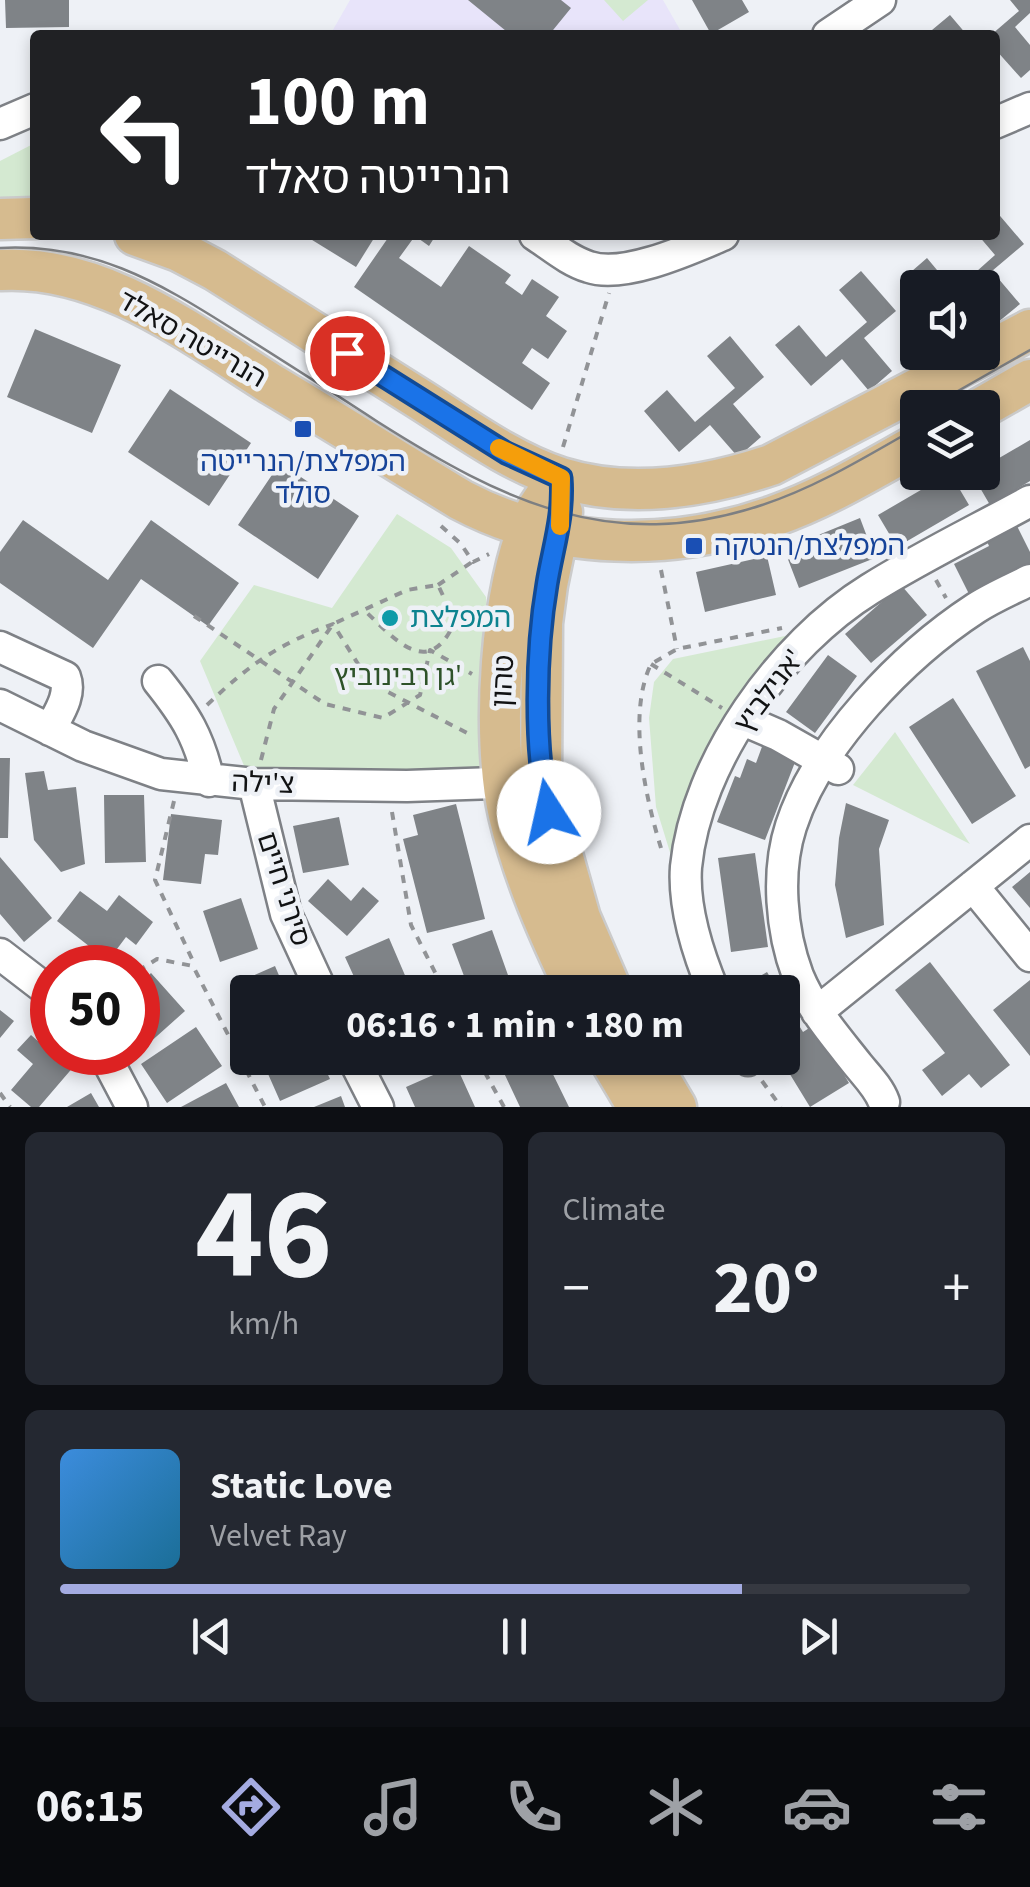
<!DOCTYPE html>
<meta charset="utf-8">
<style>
body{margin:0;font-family:"Source Sans 3","Noto Sans Hebrew",sans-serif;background:#242831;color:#f1f3f6;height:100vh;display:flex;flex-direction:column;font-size:38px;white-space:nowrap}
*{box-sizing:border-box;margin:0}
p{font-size:32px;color:#9ea1a6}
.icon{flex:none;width:55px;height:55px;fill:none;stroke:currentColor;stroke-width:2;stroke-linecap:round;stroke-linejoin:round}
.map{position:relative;height:1107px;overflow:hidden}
.drawer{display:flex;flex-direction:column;gap:25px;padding:25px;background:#0d0f14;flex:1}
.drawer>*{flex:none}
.guide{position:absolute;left:30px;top:30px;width:970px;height:210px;border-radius:10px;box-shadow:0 5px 15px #0003;background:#202124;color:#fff;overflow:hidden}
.fabs{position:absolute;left:900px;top:270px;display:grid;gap:20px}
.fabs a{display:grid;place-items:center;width:100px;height:100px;border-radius:10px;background:#171b24;box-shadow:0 5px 15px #0003;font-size:50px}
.speed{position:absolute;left:30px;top:945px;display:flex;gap:20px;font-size:50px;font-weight:700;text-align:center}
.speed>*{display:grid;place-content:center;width:130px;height:130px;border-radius:50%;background:#171b24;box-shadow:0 5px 15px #0003;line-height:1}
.speed .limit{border:15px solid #d22;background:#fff;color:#111}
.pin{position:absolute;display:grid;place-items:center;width:85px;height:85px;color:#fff;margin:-42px;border:5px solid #fff;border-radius:50%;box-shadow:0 2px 10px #0007}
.me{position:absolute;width:110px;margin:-55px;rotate:350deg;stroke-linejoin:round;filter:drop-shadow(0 0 8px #0008)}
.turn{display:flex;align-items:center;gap:35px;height:210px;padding:0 50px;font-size:45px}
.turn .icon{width:130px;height:130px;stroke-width:2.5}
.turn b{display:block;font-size:70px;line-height:85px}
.big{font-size:75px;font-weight:700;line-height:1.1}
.drawer .tile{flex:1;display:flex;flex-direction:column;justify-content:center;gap:15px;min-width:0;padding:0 35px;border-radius:15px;background:#242831}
.drawer .dial{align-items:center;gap:0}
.dial b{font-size:130px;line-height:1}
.song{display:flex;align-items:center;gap:30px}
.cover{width:120px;height:120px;border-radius:15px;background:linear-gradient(135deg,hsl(210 70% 55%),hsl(200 70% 35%))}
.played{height:10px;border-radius:5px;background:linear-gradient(90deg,#a4abe1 75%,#363941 75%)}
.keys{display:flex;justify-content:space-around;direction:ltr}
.heat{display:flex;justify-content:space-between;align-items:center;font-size:55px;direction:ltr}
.drawer .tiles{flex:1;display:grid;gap:25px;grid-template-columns:1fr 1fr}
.tile:last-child{grid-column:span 2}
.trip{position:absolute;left:230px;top:975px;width:570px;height:100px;border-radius:10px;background:#171b24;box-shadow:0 5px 15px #0003;font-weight:700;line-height:100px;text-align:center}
.dock{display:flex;height:160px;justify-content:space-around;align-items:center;background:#090b0e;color:#9ea1a6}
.dock .icon{width:70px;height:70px}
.dock .selected{color:#a4abe1}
.dock b{font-size:45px;color:#f1f3f6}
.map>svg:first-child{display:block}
.education{fill:#e8e4fa}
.green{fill:#d4e9d1}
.building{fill:#7f8387}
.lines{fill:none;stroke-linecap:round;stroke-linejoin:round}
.minor-casing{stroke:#7e8186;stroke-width:35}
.major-casing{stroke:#cbcbcb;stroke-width:45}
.path{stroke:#919396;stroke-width:4;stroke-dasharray:8 8;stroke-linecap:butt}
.minor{stroke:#fff;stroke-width:30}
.major{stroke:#d6bb8f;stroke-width:40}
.tram{stroke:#7d7f82;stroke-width:2.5}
.route-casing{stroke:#114b97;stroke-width:25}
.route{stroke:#1a73e8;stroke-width:18}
.slow{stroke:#f59e0b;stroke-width:18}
.transit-dot{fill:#1a4fb4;stroke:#eef1f6;stroke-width:4}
.culture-dot{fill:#0f9aa8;stroke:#eef1f6;stroke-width:4}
.labels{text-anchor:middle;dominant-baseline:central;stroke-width:9;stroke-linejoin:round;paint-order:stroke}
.street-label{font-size:28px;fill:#111213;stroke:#eef1f6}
.transit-label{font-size:28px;fill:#164399;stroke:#eef1f6}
.culture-label{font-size:28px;fill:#0d838f;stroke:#eef1f6;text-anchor:start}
.park-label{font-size:28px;fill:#2e5229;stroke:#eef1f6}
</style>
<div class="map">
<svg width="1030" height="1107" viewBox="0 0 1030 1107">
<rect width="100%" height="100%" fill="#eef1f6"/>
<!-- education -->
<path class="education" d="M350 0H663L683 35H330Z"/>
<!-- green -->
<path class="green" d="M604 0H648L623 21Z
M35 143V200L0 204V161Z
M397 514 451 548 486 597 491 648 492 772 245 768 200 661 254 585 332 608Z
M829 613 716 752 685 901 656 807 649 718 654 682 673 659 785 636Z
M895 732 970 844 853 785Z"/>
<!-- building -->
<path class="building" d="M5 0H69V27L6 28Z
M468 0H561L571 8 549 35H511Z
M692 0H742L749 12 711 34Z
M1010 0H1030V13L1015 27 1030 45V70L1021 78 995 49V35H991L1019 11Z
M950 15 967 35H926Z
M995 210 1024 244 992 271 1020 304 997 323 982 306V288H958L995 255 978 235H995Z
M304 235H376L356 267Z
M390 235H436L429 246 415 236 399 258 441 287 469 246 511 275 505 283 522 295 532 279 559 297 546 316 567 331 548 359 532 348 522 363 550 383 532 410 354 287Z
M927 258 952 288H918V294L904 278Z
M861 271 896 311 864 338 892 371 869 391 842 359 811 386 775 345 799 325 826 357 867 322 839 290Z
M35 329 121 365 92 433 7 397Z
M730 336 764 377 733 404 761 437 738 457 710 425 679 452 644 411 667 390 695 422 735 388 707 356Z
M170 389 251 443 209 506 128 452Z
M1030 440V481L990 505 972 474 982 472V468Z
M280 463 359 516 318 579 238 525Z
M950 473 969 505 897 547 878 515Z
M860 518 875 558 799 588 784 549Z
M23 520 108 580 151 520 239 583 208 626 141 579 93 648 0 583V552Z
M1015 522 1030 552V563L969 594 954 564 989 546 985 537Z
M767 556 776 595 705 612 696 572Z
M901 585 927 615 871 663 845 634Z
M1023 647 1030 661V766L1025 769 976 671Z
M828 655 857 676 815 733 786 712Z
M953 698 1016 796 972 824 909 727Z
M763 744 797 757 765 840 717 822 735 776 740 778 747 759 756 763Z
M0 758H10L8 838H0Z
M44 771 48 790 76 787 85 864 61 872 34 840 25 773Z
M104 795H144L146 862 105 863Z
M846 803 889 820 879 849 884 925 846 938 835 885 839 838Z
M456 804 485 919 427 933 403 839 418 835 413 815Z
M171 814 222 820 218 855 205 854 201 884 163 880Z
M339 817 349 865 303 873 293 826Z
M755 853 768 947 731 952 718 858Z
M0 857 52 918 24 942 0 914Z
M1030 872V908L1012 887Z
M328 879 351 901 363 887 379 901 347 936 308 901Z
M80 891 107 911 119 895 153 922 136 945 126 937 108 961 57 921Z
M241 898 258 949 220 962 203 911Z
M492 930 514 992H470L452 944Z
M389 938 410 987 397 992H361L345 957Z
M930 962 1010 1065 981 1088 969 1074 942 1096 922 1070 945 1053 895 990Z
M275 966 286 992H254L248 978Z
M767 972 779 992H740L738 989Z
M151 973 185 1011 138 1053V986Z
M1030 980V1056L993 1010Z
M782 998 803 1032 814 1025 849 1083 810 1107 780 1058H782Z
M0 1010 14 1021 0 1038Z
M248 1010V1035L239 1014Z
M196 1027 222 1066 167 1103 141 1064Z
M31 1035 47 1049 52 1042V1052H75L81 1058 39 1107H31L11 1090 33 1064 17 1050Z
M261 1058H320L330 1079 280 1101Z
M394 1058H437L400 1073Z
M497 1058H545L569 1107H520Z
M456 1065 475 1107H415L406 1087Z
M226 1083 239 1107H181Z
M91 1093 99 1107H67Z
M341 1096 345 1107H314Z"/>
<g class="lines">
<!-- minor casing -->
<g class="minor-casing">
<path id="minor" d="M828 35 880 0
M995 123 1030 108
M0 124 35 109
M535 235C552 246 569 261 589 267 624 279 690 249 723 235
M0 647 65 677C72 695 58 714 50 730
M158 681C186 716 199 737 209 781
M0 705 83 746 161 774 254 784 407 786 522 782
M743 720 778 735 838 769
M254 784 286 914 322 992
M973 886 1030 956
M0 954 52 994
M714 992C698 954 683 909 686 867 696 762 781 644 870 589 921 557 977 530 1030 501
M817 1012 1030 840
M103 1052 132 1107
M353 1058 378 1107
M746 1058 748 1060
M884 1102C879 1088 867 1076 858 1065 836 1037 812 1010 798 976 781 931 776 872 791 826 818 743 904 655 976 608 993 597 1012 589 1030 580"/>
</g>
<!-- major casing -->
<g class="major-casing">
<path id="major" d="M0 219 35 218
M135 235 179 251 215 270C284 313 352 357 421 400 465 428 511 462 561 478 629 499 705 487 771 465L1030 330
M0 270C101 264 190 333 271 384 335 422 398 462 461 500 557 551 672 552 774 516 825 498 871 470 918 444
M981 408 1030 380
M561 478C551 489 541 501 534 515 500 585 491 738 509 815 523 876 550 936 577 992
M562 512 547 585 542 623 541 780 580 918 612 992
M609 1058 638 1107
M647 1058 676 1107"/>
</g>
<!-- path -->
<path class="path" d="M563 447 609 293
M441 526 461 544 473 562 489 554
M661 570 677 649
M936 580 946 598
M438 585 472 562
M194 616 325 704 383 718 420 695 430 650 472 674
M455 621 474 619
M651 664 722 708
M207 705C249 665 278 644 333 624L358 664 386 691 469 734
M261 760 274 709 333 624 407 590 438 585 455 621C429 682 394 638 364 610
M174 801 155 880 193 961
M392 812 411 925 445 992
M661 848C645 796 627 714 651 664L677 649 782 628
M138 971 157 959 193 966 265 1107
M477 1058 504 1107
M762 1081 781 1107
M0 1093 10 1107"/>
<!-- minor -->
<use href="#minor" class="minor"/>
<!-- major -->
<use href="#major" class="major"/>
<!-- tram -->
<path class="tram" d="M0 248C91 243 157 281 231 328 280 359 329 390 378 422 503 501 612 555 762 505 817 487 867 456 918 427
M928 408 1030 350"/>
</g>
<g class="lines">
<!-- route casing -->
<g class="route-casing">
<path id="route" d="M347 353 506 453 561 478C564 516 553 547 547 584 536 648 533 750 549 812"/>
</g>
<!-- route -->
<use href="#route" class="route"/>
<!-- slow -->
<path class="slow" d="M499 448 561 478 560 526"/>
</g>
<!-- markers -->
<g class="transit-dot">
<rect x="293" y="419" width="20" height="20" rx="5"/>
<rect x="684" y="536" width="20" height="20" rx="5"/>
</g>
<circle class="culture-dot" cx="390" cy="618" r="10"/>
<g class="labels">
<!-- street labels -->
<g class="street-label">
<text transform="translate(192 339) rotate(30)">הנרייטה סאלד</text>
<text transform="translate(503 681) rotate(-87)">טהון</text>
<text transform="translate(769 691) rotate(-53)">אנילביץ'</text>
<text transform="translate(263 783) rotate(2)">צ'ילה</text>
<text transform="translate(284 889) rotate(72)">סירני חיים</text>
</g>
<!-- transit labels -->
<g class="transit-label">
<text x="303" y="462">המפלצת/הנרייטה<tspan x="303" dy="32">סולד</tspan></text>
<text x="714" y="546" text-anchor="start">המפלצת/הנטקה</text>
</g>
<!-- culture labels -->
<g class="culture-label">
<text x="410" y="618">המפלצת</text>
</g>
<!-- park labels -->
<g class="park-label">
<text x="398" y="676">גן רבינוביץ'</text>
</g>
</g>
</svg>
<div class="fabs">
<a><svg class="icon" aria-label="sound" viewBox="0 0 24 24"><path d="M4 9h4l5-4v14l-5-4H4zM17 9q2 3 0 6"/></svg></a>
<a><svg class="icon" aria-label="layers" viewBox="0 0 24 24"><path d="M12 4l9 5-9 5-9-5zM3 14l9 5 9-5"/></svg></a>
</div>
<div class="speed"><div class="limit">50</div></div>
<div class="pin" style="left:347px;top:353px;background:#d93025"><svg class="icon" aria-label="arrive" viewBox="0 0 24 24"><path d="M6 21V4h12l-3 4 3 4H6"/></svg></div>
<svg class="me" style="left:549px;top:812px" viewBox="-20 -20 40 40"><circle r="19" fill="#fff"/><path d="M0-13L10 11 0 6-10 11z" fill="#1a73e8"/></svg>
<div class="trip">06:16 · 1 min · 180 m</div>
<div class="guide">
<div class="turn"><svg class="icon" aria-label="left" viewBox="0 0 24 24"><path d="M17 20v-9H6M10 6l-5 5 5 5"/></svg><div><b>100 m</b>הנרייטה סאלד</div></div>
</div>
</div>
<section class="drawer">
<div class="tiles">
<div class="tile dial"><b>46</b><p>km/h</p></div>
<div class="tile"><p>Climate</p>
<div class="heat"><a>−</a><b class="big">20°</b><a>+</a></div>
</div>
<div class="tile">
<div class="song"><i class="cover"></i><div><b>Static Love</b><p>Velvet Ray</p></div></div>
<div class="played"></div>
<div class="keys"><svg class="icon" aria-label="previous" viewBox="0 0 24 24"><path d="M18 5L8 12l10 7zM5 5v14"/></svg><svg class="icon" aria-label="pause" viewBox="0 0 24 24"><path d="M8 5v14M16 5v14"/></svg><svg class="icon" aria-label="next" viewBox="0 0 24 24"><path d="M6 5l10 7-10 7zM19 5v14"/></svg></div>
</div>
</div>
</section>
<nav class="dock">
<b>06:15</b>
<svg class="icon selected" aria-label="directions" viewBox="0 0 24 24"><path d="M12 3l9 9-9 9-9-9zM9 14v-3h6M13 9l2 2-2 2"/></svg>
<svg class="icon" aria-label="music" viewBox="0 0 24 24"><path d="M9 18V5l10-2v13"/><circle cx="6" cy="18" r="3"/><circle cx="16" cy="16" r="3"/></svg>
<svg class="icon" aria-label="phone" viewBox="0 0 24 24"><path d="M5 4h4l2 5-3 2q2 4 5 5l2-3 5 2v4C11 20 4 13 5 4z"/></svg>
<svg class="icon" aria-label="climate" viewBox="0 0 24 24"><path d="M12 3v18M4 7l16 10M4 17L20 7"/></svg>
<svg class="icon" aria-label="car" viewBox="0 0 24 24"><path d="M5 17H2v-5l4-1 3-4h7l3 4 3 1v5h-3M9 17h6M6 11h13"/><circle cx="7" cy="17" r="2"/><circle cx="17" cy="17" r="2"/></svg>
<svg class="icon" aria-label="filters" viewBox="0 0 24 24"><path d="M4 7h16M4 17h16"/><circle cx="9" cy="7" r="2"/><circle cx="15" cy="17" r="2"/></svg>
</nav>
